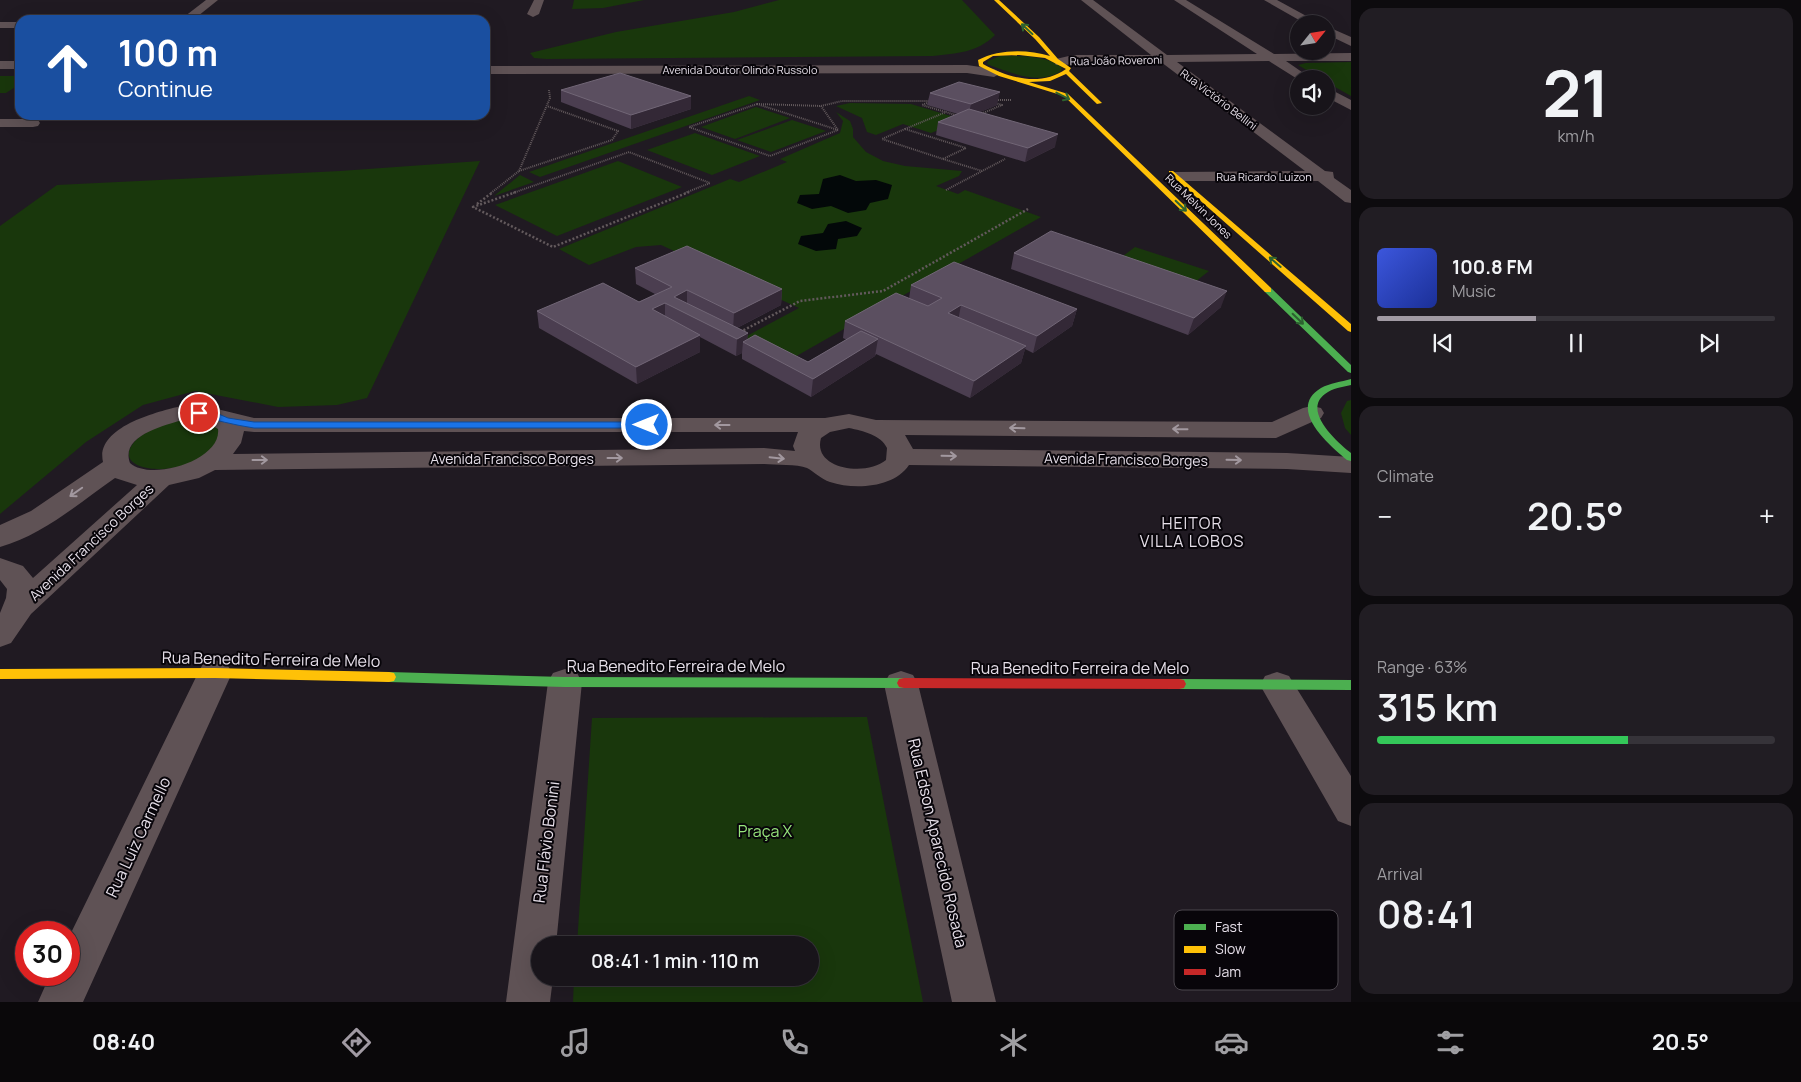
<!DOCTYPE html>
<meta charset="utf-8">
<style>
body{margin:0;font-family:Manrope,sans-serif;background:#211d23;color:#f1f3f6;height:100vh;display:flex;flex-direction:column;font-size:19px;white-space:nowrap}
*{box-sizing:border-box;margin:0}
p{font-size:16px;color:#9f9ea2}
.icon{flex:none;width:28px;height:28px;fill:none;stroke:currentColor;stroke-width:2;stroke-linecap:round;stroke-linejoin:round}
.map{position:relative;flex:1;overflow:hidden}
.details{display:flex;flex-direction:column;gap:8px;padding:8px;background:#0d0b0e;width:450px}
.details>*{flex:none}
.hud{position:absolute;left:15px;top:15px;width:475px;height:105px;border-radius:15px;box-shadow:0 5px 20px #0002,0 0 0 1px #363339;background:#1a4fa0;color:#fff;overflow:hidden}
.needle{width:32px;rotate:60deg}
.controls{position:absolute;left:1290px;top:15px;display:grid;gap:10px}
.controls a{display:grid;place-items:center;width:45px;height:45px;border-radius:50%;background:#18141a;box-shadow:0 5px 20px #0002,0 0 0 1px #363339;font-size:25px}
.speed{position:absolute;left:15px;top:921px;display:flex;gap:10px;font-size:25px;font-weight:700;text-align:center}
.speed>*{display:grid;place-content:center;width:65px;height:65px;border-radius:50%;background:#18141a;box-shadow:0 5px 20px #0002,0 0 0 1px #363339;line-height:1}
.speed .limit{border:8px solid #d22;background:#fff;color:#111}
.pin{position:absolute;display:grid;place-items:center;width:42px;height:42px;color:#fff;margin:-21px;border:2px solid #fff;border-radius:50%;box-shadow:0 1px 5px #0007}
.me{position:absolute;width:55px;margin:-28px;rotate:270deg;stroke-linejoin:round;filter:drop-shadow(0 0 4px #0008)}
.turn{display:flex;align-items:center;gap:18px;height:105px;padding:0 20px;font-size:22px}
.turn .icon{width:65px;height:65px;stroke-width:2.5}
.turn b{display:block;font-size:35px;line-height:42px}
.big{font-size:38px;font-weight:600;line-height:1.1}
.details .tile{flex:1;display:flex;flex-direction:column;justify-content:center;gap:8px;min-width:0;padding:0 18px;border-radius:15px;background:#211d23}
.details .dial{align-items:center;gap:0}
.dial b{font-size:65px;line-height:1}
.song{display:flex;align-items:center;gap:15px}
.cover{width:60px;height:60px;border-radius:8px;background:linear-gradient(135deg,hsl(230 70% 55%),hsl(230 70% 35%))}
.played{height:5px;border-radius:2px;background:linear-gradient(90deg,#a19aa3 40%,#363339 40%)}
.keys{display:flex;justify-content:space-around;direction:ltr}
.heat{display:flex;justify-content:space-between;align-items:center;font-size:28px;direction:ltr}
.charge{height:8px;border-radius:4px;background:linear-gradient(90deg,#34c759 63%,#363339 0)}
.trip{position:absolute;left:531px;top:936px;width:288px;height:50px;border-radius:25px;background:#18141a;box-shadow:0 5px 20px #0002,0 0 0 1px #363339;font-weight:600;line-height:50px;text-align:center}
.dock{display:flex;height:80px;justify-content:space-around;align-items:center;background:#0a080a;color:#9f9ea2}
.dock .icon{width:35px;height:35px}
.dock .current{color:#a19aa3}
.dock b{font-size:22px;color:#f1f3f6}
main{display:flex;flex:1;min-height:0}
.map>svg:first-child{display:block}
.green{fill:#19370c}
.water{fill:#030809}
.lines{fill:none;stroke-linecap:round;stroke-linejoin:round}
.path-far1{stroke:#62595c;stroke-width:2;stroke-dasharray:1 1;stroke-linecap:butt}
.path{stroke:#62595c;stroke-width:2.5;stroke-dasharray:2 2;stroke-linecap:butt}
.street{fill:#5f5255;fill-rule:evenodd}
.fast{fill:#4caf50;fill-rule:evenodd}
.slow{fill:#ffc107;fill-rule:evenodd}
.jam{fill:#c62828;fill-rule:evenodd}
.wall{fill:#4b3e50}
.shaded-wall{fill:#332836}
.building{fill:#5b4f60;stroke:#716676}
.oneway{stroke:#2d6230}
.oneway2{stroke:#a2989f}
.route{fill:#1a73e8;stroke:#114b97}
.labels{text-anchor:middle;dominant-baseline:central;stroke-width:4;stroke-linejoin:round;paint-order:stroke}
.far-street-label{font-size:11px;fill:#e6dfe9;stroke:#08050a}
.street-label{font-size:14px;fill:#e6dfe9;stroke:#08050a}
.quarter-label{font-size:16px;letter-spacing:1px;fill:#e6dfe9;stroke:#08050a}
.near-street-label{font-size:16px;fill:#e6dfe9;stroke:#08050a}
.near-park-label{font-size:16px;fill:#97e57c;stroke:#08050a}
.key{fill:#08050a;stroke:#4b464d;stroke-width:1}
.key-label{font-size:14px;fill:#e6dfe9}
</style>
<main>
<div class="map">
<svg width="1351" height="1002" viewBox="0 0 1351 1002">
<rect width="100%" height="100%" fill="#201a22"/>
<!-- green -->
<path class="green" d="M574 0H644L603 8 572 9Z
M779 0H962L995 35C977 53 957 53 933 56L547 59 534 58 530 53 616 32 734 12Z
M1000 56C1022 56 1043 55 1062 67L1061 71C1040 86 1008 72 987 64L988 61Z
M1351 62V96L1326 82V79H1322L1298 65 1306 63Z
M0 76H20V84L6 93H0Z
M749 96 760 100 540 177 529 172Z
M850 103 911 104 964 120 931 133 903 124 876 135 867 132 862 118 836 106Z
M756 107 790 118 735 139 701 127Z
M836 112 850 121 853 129V137L866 152 883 161 905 166 962 171 959 176 936 186 958 194 965 190 1041 217 786 362 743 338 799 308 661 245 636 247 589 265 559 249 730 179 739 182 787 162 780 159 840 133 843 121Z
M792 120 826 131 771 152 737 140Z
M695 133 760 156 712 175 647 150Z
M480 161 367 398 337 405 278 407 195 391 143 405 86 442 0 514V226L57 185 340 171Z
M618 161 682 187 557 236 495 205Z
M520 175 534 182 494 196Z
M1135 247 1209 271 1186 289 1123 256Z
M1351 400V435L1345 428 1341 413 1347 401Z
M182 420C196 419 209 419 219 430L218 444C209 450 200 460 190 464 185 467 177 467 171 468 154 472 112 466 136 440 148 429 166 423 182 420Z
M867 717 923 1002H573L574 978H810V945H577L592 718Z"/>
<!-- water -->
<path class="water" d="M840 175 856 181 876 180 892 185 888 199 870 203 866 210 848 213 831 206 812 209 797 203 800 195 819 194 823 179Z
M846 221 862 228 857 236 838 239 836 249 816 251 798 244 801 236 823 233 828 224Z"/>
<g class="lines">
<!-- path-far1 -->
<path class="path-far1" d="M955 92 1002 105 969 119 922 105Z
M996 100H1012
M757 104 821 106 838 130
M757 104 838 130
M757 104 689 127 770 156 838 130
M821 106 842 101H929
M905 129 966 148 943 159 882 139Z
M905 129 946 112
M943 159 982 171
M519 171 612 140 618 131 547 106
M946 190 1005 159
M491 193 519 171 550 98 549 90
M513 193 629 152 710 183 685 193"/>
<!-- path -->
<path class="path" d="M516 192 473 207 553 247 689 192
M477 204 493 192
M740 332 800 301 883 291 1028 209"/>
<!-- street -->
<path class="street" d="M206 0H218L193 20H180Z
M534 0H544L539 14 533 17 527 14Z
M1081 0H1093L1167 55 1257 54 1174 0H1186L1274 54 1351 53V61H1286L1312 79 1299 80 1269 61 1177 62 1325 171 1333 172 1334 178 1351 190V203L1345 202 1318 181H1170L1168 177 1170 173 1176 172 1305 171 1161 62 1056 65 1054 62 1056 59 1073 55H1151Z
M1264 0H1277L1321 24H1306Z
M0 22H20V28H0Z
M1326 26 1351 37V46L1326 34Z
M0 61H20V69H0Z
M967 65 994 69 1001 73 994 77 967 73 485 74V66Z
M1326 87 1351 100V110L1326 97Z
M0 119H33L38 120 40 123 38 126 33 127H0Z
M181 406 209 407 254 418H825L849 414 876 420 1272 422 1303 408 1312 406 1321 408 1324 413 1321 418 1276 438 905 435 913 449 1287 453 1351 457V473L1287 469 909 465C894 488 854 490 830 482 821 479 813 471 807 468 797 464 776 465 764 464L215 470 199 478 169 485 31 614 11 643 0 647V613L6 598 7 589 0 580V558L23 566 33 578 137 485 115 478C79 503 43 535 0 547V525L31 511 103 462C95 427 157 412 181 406ZM182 420 206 422 218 429C222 460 151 482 130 463 120 436 163 426 182 420ZM849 428C863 431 881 435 887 448L886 460C866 477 812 469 821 438L830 432ZM244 431 254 432H798L793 446 795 451 764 448 233 454 241 443Z
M215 660 227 664 232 673 83 1002H38L50 975H69V937L198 673 203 664Z
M565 669 577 673 582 682 556 945H540V978H553L550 1002H506L548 682 553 673Z
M901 671 913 675 918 684 996 1002H952L884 684 889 675Z
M1277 672 1289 676 1351 776V826L1338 821 1260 685 1265 676Z"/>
<!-- fast -->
<path class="fast" d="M1268 287 1271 288 1351 365V373L1348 372 1265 292 1264 290Z
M1351 379V385C1342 387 1333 388 1325 394 1302 411 1337 442 1351 453V461L1347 460C1330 446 1286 409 1321 388 1330 383 1341 382 1351 379Z
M389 672 565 677 904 678 909 679 911 683 909 687 904 688 565 687 389 682 384 681 382 677 384 673Z
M1179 679 1351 680V690L1179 689 1174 688 1172 684 1174 680Z"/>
<!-- slow -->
<path class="slow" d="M994 0H999L1039 37 1058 59 1071 68 1069 71 1102 103 1097 104 1066 74 1050 81 1029 82 1068 94 1271 288V292H1265L1064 96 999 76 979 66 978 60C999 49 1027 49 1050 56L1035 39ZM1019 55 1045 58 1066 69C1041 87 1008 78 983 64V62L993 56Z
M1169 171H1173L1351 324V332L1348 331 1169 173Z
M215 668 389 672 394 673 396 677 394 681 389 682 215 678 0 679V669Z"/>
<!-- jam -->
<path class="jam" d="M904 678 1179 679 1184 680 1186 684 1184 688 1179 689 904 688 899 687 897 683 899 679Z"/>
</g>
<!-- wall -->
<path class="wall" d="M561 90 691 96V109L631 129 561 102Z
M930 93 997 105 980 112 1055 147 1025 162 936 135 938 122 958 114 927 105Z
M1014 253 1221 307 1188 335 1011 269Z
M635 268 782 289 781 305 737 328 748 333 747 339 808 362 847 340 843 338 845 321 909 299 911 285 1077 309 1072 326 1033 353 1025 349 1021 363 970 398 876 354 875 356 811 397 742 359V353L736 356 700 337V352L637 384 539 328 537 311 639 302 655 294 636 284Z"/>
<!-- shaded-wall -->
<path class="shaded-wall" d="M1000 92 997 105 968 117 971 104Z
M691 96V109L631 129V115Z
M1058 134 1055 147 1025 162 1028 148Z
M782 289 781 305 733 330 734 313Z
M687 290V307L674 297Z
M1227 291 1221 307 1188 335 1194 318Z
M665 303V319L652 309Z
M961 305 958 321 948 313Z
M1077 309 1072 326 1033 353 1037 336Z
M748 333 747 344 743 342 742 353 736 356 737 339Z
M700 335V352L637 384 636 367Z
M878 339 875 356 811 397 813 379Z
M1026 346 1021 363 970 398 974 381Z"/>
<!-- building -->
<path class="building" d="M620 73 691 96 631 115 561 90Z
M959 82 1000 92 971 104 930 93Z
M969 109 1058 134 1028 148 938 122Z
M1051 231 1227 291 1194 318 1014 253Z
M687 246 782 289 734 313 687 290 674 297 748 333 737 339 665 303 652 309 700 335 636 367 537 311 603 283 639 302 672 287 635 268Z
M954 262 1077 309 1037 336 961 305 948 313 1026 346 974 381 845 321 896 293 928 306 942 298 911 285Z
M861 331 878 339 813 379 743 342 755 335 808 362Z"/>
<!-- one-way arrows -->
<defs><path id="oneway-shaft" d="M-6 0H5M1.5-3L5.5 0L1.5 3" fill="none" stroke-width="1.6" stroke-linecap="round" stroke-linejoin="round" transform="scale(1.25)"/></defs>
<g class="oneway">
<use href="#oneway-shaft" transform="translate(1027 29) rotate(-137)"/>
<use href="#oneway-shaft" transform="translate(1063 96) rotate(27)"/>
<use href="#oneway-shaft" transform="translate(1181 206) rotate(44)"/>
<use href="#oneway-shaft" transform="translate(1275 262) rotate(-139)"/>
<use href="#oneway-shaft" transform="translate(1298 319) rotate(44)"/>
</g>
<g class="oneway2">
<use href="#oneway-shaft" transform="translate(722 425) rotate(180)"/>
<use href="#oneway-shaft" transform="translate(1017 428) rotate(-179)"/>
<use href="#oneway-shaft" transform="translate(1180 429) rotate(-179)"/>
<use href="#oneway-shaft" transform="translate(949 456) rotate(1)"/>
<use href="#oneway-shaft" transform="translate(615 458)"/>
<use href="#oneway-shaft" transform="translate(777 458) rotate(6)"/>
<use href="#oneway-shaft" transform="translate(260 460)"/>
<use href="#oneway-shaft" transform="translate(1234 460) rotate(1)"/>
<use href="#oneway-shaft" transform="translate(76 492) rotate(145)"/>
</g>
<!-- route -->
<path class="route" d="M196 410 214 412 228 418 254 422H647L652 425 647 428H254C234 425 215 420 196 415Z"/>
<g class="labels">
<!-- far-street labels -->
<g class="far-street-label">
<text transform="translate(1116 60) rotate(-1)">Rua João Roveroni</text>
<text x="740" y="69">Avenida Doutor Olindo Russolo</text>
<text transform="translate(1219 99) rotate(37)">Rua Victório Bellini</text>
<text x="1264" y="176">Rua Ricardo Luizon</text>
<text transform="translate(1199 206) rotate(44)">Rua Melvin Jones</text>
</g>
<!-- street labels -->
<g class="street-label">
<text x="512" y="458">Avenida Francisco Borges</text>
<text transform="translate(1126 459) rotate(1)">Avenida Francisco Borges</text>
<text transform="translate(91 542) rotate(-43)">Avenida Francisco Borges</text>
</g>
<!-- quarter labels -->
<g class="quarter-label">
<text x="1192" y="523">HEITOR<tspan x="1192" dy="18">VILLA LOBOS</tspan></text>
</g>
<!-- near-street labels -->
<g class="near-street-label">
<text transform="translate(271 659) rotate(1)">Rua Benedito Ferreira de Melo</text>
<text x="676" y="666">Rua Benedito Ferreira de Melo</text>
<text x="1080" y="668">Rua Benedito Ferreira de Melo</text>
<text transform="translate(138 837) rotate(-65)">Rua Luiz Carmello</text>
<text transform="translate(546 842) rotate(-83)">Rua Flávio Bonini</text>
<text transform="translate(938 843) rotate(77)">Rua Edson Aparecido Rosada</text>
</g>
<!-- near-park labels -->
<g class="near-park-label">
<text x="765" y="831">Praça X</text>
</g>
</g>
<!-- legend -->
<rect x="1174" y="910" width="164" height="80" rx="8" class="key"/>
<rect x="1184" y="924" width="22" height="6" fill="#4caf50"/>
<rect x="1184" y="946" width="22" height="7" fill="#ffc107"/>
<rect x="1184" y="969" width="22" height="6" fill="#c62828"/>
<g class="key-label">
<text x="1215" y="932">Fast</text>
<text x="1215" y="954">Slow</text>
<text x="1215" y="977">Jam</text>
</g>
</svg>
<div class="controls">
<a><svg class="needle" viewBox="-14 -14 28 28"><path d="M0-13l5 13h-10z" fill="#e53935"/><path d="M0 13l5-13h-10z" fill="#9f9ea2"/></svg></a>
<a><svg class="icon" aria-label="sound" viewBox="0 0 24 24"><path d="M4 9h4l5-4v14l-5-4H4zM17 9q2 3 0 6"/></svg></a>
</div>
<div class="speed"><div class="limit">30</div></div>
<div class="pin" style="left:199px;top:413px;background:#d93025"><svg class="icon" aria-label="arrive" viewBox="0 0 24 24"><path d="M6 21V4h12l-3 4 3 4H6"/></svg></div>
<svg class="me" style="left:647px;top:425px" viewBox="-20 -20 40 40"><circle r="17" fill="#1a73e8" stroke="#fff" stroke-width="3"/><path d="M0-11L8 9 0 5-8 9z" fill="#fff"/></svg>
<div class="trip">08:41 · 1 min · 110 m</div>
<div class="hud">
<div class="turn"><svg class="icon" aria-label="ahead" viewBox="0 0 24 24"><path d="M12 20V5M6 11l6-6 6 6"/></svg><div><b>100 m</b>Continue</div></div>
</div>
</div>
<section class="details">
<div class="tile dial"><b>21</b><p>km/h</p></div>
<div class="tile">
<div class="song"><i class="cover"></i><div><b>100.8 FM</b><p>Music</p></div></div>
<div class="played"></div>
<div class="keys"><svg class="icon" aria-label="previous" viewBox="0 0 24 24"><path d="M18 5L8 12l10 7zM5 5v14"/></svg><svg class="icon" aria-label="pause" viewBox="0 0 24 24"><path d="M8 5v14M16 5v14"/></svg><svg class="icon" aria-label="next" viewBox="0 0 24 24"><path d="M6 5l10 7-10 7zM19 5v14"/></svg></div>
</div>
<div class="tile"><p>Climate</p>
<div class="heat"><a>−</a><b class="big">20.5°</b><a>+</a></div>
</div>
<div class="tile"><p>Range · 63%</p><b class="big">315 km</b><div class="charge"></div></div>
<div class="tile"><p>Arrival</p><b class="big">08:41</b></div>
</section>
</main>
<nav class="dock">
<b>08:40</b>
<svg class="icon current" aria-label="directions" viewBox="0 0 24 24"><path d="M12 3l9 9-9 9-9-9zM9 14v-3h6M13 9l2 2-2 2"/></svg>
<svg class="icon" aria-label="music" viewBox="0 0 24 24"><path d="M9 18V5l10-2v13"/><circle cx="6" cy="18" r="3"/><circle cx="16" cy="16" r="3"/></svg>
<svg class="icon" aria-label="phone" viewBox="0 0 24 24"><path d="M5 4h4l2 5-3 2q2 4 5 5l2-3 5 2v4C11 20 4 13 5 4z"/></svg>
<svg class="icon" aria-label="climate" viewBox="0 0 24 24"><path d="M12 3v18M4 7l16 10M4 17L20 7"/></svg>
<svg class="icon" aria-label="car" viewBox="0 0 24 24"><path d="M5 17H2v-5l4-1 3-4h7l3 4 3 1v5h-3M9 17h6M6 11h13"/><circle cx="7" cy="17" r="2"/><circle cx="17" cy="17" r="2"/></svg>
<svg class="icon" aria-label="filters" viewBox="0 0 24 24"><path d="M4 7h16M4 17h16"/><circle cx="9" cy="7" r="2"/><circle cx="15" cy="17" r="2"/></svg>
<b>20.5°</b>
</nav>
